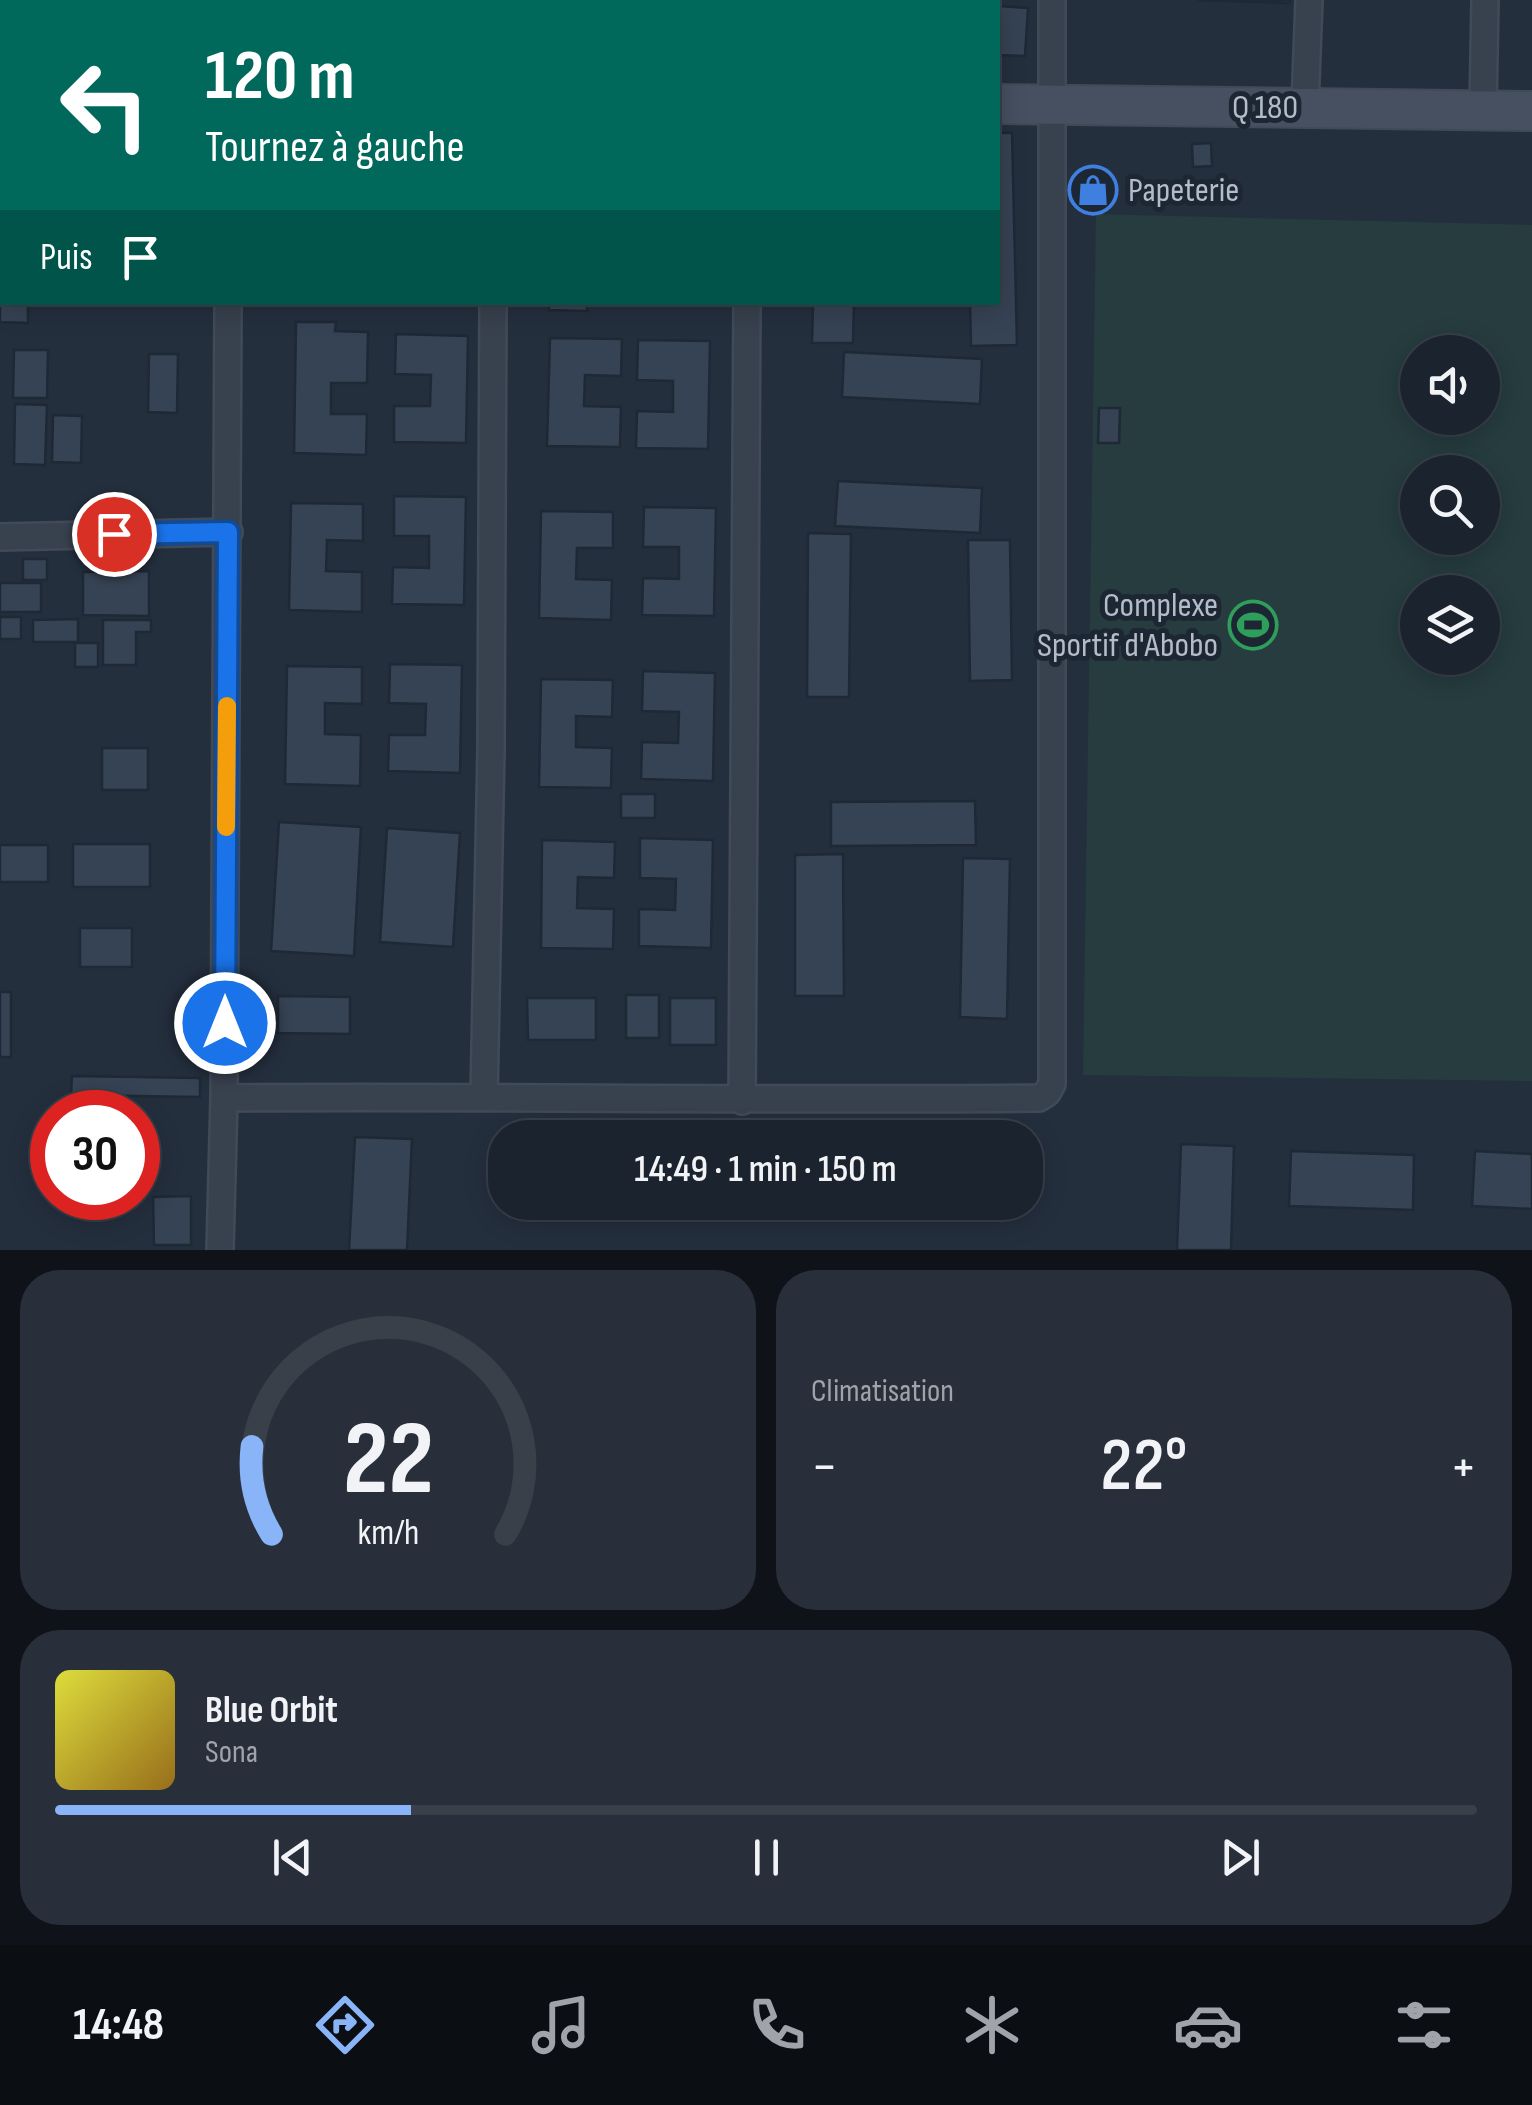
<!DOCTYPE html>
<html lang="fr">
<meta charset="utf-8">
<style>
body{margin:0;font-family:"Sofia Sans Condensed",sans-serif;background:#282f3a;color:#f1f3f6;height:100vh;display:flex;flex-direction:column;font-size:38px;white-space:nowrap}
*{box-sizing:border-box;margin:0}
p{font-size:32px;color:#a0a4aa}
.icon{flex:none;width:55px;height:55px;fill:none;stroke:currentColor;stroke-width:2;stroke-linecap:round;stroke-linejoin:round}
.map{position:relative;height:1250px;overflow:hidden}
.side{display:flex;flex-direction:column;gap:20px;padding:20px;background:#0f1319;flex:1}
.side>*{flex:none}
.banner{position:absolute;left:0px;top:0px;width:1000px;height:305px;box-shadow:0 5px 25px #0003,0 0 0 2px #39404a;background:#00695c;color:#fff;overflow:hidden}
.tools{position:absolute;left:1400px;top:335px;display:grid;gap:20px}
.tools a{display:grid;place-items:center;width:100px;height:100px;border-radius:50%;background:#1b232e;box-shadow:0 5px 25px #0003,0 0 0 2px #39404a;font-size:50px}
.speed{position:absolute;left:30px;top:1090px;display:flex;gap:20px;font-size:50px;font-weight:700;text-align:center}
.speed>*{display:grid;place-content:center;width:130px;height:130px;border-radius:50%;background:#1b232e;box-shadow:0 5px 25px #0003,0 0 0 2px #39404a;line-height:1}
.speed .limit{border:15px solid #d22;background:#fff;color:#111}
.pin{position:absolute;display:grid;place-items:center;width:85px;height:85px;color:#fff;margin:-42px;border:5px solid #fff;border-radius:50%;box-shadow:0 2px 10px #0007}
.me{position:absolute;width:110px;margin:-55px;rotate:0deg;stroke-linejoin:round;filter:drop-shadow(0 0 8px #0008)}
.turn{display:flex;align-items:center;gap:35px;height:210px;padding:0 40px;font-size:45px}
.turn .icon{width:130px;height:130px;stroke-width:2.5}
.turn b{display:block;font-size:70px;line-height:85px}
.then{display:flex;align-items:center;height:95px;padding:0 40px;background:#0003;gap:20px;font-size:38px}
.big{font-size:75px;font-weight:600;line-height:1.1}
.side .widget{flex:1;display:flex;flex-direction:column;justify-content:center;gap:15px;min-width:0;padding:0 35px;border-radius:40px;background:#282f3a}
.side .dial{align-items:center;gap:0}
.dial svg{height:260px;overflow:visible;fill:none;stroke:#39404a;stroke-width:7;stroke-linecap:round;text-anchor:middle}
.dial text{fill:#f1f3f6;stroke:none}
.song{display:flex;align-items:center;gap:30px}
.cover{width:120px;height:120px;border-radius:15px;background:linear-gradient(135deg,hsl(60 70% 55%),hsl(40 70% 35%))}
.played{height:10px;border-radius:5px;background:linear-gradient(90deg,#8ab4f8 25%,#39404a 25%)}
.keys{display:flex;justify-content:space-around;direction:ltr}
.heat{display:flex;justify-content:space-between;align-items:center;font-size:55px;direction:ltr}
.side .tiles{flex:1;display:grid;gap:20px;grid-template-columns:1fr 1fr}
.widget:last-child{grid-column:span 2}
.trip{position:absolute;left:488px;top:1120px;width:555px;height:100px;border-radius:40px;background:#1b232e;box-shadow:0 5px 25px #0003,0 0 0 2px #39404a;font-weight:600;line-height:100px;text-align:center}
.menu{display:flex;height:160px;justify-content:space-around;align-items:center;background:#0b0e12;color:#a0a4aa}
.menu .icon{width:70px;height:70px}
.menu .current{color:#8ab4f8}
.menu b{font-size:45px;color:#f1f3f6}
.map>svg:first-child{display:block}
.green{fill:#263c3f;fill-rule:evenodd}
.building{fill:#364354;stroke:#1f2835;stroke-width:2.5}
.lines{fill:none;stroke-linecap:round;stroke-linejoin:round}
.street-casing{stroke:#414a57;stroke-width:30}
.secondary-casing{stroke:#414a57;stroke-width:42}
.street{stroke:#38414e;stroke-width:25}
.secondary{stroke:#465061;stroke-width:38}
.route-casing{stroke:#114b97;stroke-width:25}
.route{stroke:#1a73e8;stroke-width:18}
.slow{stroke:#f59e0b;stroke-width:18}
.labels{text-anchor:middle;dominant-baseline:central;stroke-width:10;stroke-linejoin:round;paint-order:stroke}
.street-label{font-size:35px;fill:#b4bcc9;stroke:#1d2633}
.poi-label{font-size:35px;fill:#b4bcc9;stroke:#1d2633;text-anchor:start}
</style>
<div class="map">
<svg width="1532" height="1250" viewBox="0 0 1532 1250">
<rect width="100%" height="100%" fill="#242f3e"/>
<!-- green -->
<path class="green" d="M1096 214 1532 225V1081L1083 1075ZM1418 352H1482V418H1418ZM1418 472H1482V538H1418ZM1418 592H1482V658H1418Z"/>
<!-- building -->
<path class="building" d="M713 0H779L804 2H713Z
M1198 0H1290V3Z
M998 6 1028 8 1025 56 998 55Z
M998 133H1012L1017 345 971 346 970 302H998Z
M1211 143 1212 166 1193 167 1192 144Z
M0 293 2 302H28V323L0 322Z
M549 302H587V311L549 310Z
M813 302H854L853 343H812Z
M296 322H336L335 331 368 332 367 383H331V414H367L366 455 294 453Z
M396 334 468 336 466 443 394 442V406H430L431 375 395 374Z
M550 338 622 339 621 376 585 375 584 406 621 407 620 447 547 446Z
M638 340 710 341 708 449 636 448 637 411 673 412V381L637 380Z
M14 350H48L47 398H13Z
M844 352 982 359 980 404 842 397Z
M149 354H178L177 413 148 412Z
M15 404 47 405 45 465 14 464Z
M1099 408H1120L1119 443H1098Z
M53 415 82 416 81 463 52 462Z
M838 481 982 488 980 533 835 526Z
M394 496 466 497 464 605 392 604 393 567 429 568V536H394Z
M291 503 363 504V541L327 540 326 571 362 572V612L289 610Z
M644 507 716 508 714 616 642 615 643 578 679 579V547H643Z
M541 511 613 512V548H577L576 579 612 580 611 620 539 618Z
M808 533 851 534 849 697H807Z
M968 540H1010L1012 680 970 681Z
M23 559H47V580H23Z
M149 571V616L83 615V572Z
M0 583H41V612H0Z
M0 617H21V639H0Z
M78 619V642H33V620Z
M103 620H151V632H136V665H103Z
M75 643H98V667H75Z
M390 664 462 665 460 773 388 771 389 735H425L426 704 389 703Z
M287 666 362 667V704L325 703V734L361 735 360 786 285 784Z
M643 671 715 673 713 781 641 779 642 742 678 743 679 712 642 711Z
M541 679 613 680 612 717 576 716V747L612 748 611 788 539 787Z
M102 748H148V790H102Z
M621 794H655V818H621Z
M975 801 976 845 831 846V802Z
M279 822 361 827 354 956 271 951Z
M387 828 460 833 453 947 380 942Z
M640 838 713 840 711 948 639 946V909L675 910 676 879 640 878Z
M542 840 615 842 614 878 578 877 577 908 614 909 613 949 541 948Z
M73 844H150V887H73Z
M0 845H48V882H0Z
M843 854 844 996H795V855Z
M963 858 1010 859 1007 1019 960 1017Z
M80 928H132V967H80Z
M0 992H11V1057H0Z
M626 995H659V1038H626Z
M278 996 350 997V1034L278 1033Z
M527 998H596V1040H528Z
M670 998H716V1045H670Z
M72 1076 200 1078V1097L71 1095Z
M355 1137 412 1139 407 1250H349Z
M1181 1144 1234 1146 1231 1250H1177Z
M499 1149H505V1202H621L499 1204Z
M1291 1151 1414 1155 1413 1210 1289 1206Z
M1475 1151 1532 1154V1209L1472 1206Z
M191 1196V1245H154L153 1197Z"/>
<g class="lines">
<!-- street casing -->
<g class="street-casing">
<path id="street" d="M54 2V0
M306 2V0
M573 2V0
M1305 107 1309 0
M1483 110 1485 0
M0 537 229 532
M484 1097 491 750 493 302
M224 1098C496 1096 767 1101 1039 1098L1047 1093 1052 1084V0
M742 1101 747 302
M220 1250 224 1098 228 302"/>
</g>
<!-- secondary casing -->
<g class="secondary-casing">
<path id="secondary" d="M0 82H2
M998 104 1532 111"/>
</g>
<!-- street -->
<use href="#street" class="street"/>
<!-- secondary -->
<use href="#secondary" class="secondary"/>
</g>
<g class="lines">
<!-- route casing -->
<g class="route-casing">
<path id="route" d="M114 534 228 532 225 1023"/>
</g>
<!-- route -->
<use href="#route" class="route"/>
<!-- slow -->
<path class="slow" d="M226 827 227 706"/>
</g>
<!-- icons -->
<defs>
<g id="shop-ring" transform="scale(2.5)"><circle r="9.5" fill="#1d2633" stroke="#3f7fe0" stroke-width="1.5"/><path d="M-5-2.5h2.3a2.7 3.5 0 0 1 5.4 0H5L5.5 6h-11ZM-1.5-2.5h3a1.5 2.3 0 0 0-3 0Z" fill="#3f7fe0"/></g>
<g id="stadium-ring" transform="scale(2.5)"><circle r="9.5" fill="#1d2633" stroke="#2e9e5b" stroke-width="1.5"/><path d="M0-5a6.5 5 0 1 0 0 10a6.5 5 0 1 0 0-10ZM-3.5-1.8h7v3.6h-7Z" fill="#2e9e5b"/></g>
</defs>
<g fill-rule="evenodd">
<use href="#shop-ring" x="1093" y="190"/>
<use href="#stadium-ring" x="1253" y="625"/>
</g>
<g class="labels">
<!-- street labels -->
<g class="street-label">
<text x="1265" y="107">Q 180</text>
</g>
<!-- poi labels -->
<g class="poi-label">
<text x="1128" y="190">Papeterie</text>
<text x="1218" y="605" text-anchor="end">Complexe<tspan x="1218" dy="40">Sportif d'Abobo</tspan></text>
</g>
</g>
</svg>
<div class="tools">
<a><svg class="icon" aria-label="sound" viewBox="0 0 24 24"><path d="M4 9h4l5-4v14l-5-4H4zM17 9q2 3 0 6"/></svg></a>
<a><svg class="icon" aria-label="search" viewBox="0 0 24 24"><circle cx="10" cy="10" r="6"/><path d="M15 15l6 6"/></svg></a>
<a><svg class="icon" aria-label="layers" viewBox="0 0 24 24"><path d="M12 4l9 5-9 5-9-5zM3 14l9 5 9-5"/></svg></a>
</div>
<div class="speed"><div class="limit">30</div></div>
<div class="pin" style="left:114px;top:534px;background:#d93025"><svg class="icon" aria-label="arrive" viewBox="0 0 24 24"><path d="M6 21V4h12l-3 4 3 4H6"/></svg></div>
<svg class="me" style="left:225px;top:1023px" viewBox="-20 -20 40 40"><circle r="17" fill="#1a73e8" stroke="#fff" stroke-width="3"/><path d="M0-11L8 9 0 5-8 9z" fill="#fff"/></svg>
<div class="trip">14:49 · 1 min · 150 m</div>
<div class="banner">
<div class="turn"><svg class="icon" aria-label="left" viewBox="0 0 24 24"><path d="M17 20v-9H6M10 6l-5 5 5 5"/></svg><div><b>120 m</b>Tournez à gauche</div></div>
<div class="then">Puis<svg class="icon" aria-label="arrive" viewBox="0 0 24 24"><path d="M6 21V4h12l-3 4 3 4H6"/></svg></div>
</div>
</div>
<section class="side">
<div class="tiles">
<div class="widget dial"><svg viewBox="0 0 100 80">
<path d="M14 69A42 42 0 1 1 86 69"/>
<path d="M14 69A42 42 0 0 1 8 42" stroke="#8ab4f8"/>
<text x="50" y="56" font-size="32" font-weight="700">22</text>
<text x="50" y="72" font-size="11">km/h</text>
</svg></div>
<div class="widget"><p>Climatisation</p>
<div class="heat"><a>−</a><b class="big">22°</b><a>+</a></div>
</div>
<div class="widget">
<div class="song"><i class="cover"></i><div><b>Blue Orbit</b><p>Sona</p></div></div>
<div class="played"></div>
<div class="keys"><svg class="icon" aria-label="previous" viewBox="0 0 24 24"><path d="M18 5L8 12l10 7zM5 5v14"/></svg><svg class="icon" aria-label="pause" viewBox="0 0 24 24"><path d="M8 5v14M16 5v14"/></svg><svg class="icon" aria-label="next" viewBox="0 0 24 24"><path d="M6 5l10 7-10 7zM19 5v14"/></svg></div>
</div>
</div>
</section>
<nav class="menu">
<b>14:48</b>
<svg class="icon current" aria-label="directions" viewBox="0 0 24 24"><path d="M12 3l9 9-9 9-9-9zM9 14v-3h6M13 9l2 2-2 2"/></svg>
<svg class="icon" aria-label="music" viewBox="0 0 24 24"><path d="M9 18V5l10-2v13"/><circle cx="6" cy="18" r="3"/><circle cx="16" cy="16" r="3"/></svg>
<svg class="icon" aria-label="phone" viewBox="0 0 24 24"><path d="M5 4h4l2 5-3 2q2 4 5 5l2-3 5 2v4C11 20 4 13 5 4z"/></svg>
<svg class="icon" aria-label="climate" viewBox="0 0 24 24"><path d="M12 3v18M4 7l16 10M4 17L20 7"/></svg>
<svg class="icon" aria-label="car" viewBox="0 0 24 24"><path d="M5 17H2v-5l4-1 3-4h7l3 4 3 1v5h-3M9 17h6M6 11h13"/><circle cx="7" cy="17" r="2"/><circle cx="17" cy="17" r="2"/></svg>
<svg class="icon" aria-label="filters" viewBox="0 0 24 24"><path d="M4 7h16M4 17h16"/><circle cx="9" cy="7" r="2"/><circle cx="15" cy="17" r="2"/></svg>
</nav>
